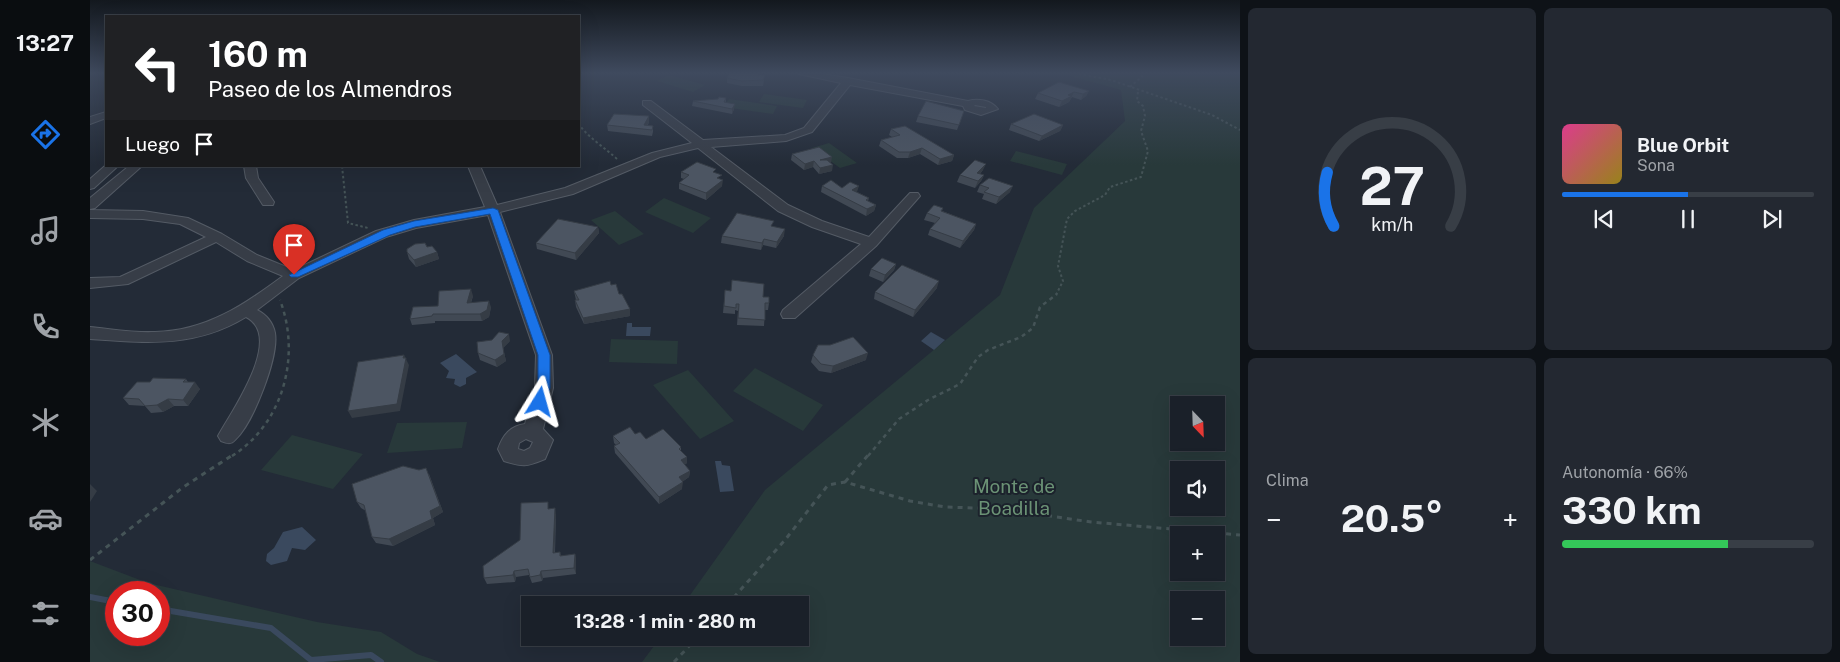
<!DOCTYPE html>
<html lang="es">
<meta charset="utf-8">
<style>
body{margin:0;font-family:"Public Sans",sans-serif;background:#232831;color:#f1f3f6;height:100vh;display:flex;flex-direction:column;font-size:19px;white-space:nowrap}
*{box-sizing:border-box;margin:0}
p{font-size:16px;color:#9fa3a8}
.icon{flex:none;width:28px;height:28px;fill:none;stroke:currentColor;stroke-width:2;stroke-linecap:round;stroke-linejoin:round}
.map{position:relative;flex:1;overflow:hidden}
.sheet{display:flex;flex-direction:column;gap:8px;padding:8px;background:#0e1217;width:600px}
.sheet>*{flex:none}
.top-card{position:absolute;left:15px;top:15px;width:475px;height:152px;border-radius:0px;box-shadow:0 5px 20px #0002,0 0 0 1px #383e46;background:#202124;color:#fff;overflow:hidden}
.needle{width:32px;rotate:157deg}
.fabs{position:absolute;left:1080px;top:396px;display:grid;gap:10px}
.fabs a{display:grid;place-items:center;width:55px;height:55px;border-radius:0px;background:#1a2029;box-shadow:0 5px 20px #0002,0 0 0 1px #383e46;font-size:25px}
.speed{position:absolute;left:15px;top:581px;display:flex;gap:10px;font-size:25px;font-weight:700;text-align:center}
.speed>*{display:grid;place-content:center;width:65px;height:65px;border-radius:50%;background:#1a2029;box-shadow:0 5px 20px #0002,0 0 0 1px #383e46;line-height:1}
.speed .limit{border:8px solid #d22;background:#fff;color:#111}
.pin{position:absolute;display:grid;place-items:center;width:42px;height:42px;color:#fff;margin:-51px -21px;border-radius:50% 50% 50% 0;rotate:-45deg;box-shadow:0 0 5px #0007}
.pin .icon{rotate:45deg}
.me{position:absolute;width:55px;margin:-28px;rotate:8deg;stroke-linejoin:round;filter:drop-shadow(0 0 4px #0008)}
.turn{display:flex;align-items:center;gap:18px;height:105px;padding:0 20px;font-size:22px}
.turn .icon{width:65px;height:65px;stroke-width:2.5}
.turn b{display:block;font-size:35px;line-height:42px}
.then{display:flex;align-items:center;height:48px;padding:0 20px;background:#0003;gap:10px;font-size:19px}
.big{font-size:38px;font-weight:700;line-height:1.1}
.sheet .card{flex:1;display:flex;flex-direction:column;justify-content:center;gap:8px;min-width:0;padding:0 18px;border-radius:8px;background:#232831}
.sheet .dial{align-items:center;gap:0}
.dial svg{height:130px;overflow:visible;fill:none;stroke:#383e46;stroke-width:7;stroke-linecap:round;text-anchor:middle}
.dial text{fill:#f1f3f6;stroke:none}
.song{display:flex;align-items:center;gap:15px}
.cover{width:60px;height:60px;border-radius:8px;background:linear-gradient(135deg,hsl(330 70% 55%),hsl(50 70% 35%))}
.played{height:5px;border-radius:2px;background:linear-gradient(90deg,#1a73e8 50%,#383e46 50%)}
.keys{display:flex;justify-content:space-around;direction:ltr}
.heat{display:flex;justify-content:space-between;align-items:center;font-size:28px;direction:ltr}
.charge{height:8px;border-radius:4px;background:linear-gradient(90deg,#34c759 66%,#383e46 0)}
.sheet .tiles{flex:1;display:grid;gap:8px;grid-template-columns:repeat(2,1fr)}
.trip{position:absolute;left:431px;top:596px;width:288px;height:50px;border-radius:0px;background:#1a2029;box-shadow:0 5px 20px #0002,0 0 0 1px #383e46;font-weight:700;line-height:50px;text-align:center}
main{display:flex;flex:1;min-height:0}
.tabs{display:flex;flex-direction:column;width:90px;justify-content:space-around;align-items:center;background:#0a0d10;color:#9fa3a8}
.tabs .icon{width:35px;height:35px}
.tabs .on{color:#1a73e8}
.tabs b{font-size:22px;color:#f1f3f6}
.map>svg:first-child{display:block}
.green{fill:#28393a;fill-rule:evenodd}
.water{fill:#3a495e}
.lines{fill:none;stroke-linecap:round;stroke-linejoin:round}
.stream{stroke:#3a495e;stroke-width:6}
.minor-casing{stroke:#545b65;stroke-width:2}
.path-far2{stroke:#455457;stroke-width:2;stroke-dasharray:2.5 2.5;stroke-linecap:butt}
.path-far1{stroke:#455457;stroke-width:2.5;stroke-dasharray:4 4;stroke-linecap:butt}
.path{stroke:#455457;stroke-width:3;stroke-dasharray:5 5;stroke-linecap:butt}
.minor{fill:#373d47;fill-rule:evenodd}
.wall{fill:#414954}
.shaded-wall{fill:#353c45}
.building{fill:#4c5562;stroke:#353c45}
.route{fill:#1a73e8;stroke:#114b97}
.labels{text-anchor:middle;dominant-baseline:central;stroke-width:4;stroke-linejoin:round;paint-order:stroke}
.near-park-label{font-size:19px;fill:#6b9275;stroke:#1c222c}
</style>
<main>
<nav class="tabs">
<b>13:27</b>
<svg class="icon on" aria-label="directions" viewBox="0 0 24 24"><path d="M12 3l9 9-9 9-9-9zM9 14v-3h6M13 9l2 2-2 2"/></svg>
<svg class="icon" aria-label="music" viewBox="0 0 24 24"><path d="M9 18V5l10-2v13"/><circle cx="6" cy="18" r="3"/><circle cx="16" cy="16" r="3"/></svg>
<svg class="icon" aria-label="phone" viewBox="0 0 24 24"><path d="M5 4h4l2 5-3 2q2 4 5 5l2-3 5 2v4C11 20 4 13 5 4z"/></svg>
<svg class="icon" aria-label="climate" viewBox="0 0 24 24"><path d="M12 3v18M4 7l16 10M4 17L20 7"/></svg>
<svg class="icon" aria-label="car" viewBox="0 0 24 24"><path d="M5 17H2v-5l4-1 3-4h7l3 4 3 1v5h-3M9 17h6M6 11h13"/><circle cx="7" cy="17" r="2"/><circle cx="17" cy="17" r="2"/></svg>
<svg class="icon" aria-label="filters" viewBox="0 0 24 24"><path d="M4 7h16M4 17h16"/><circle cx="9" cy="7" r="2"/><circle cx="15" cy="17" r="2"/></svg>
</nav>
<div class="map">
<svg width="1150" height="662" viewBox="0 0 1150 662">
<rect width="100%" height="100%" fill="#232b37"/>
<!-- green -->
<path class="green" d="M925 72H1150V662H552L570 638H710V605H593L675 490 910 295 944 208 1035 121 1031 90 977 75ZM1089 405H1126V442H1089ZM1089 470H1126V508H1089ZM1089 535H1126V572H1089ZM1089 600H1126V638H1089Z
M579 75 615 85 603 92 567 81Z
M674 94 717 100 713 108 669 102Z
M639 99 687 106 683 114 633 107Z
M739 143 767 163 750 168 722 148Z
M926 151 977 164 972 175 920 161Z
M574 198 621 218 603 233 555 212Z
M525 211 554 234 529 245 501 220Z
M521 339 588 341 587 364 519 362Z
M665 368 733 405 713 431 643 391Z
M598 370 644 421 610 439 563 385Z
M377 422 372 448 297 453 307 423Z
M202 435 273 454 243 489 171 470Z
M0 561 58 583 227 622 291 632 327 654 350 662H0ZM26 592H69V635H26Z"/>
<!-- water -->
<path class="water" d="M537 323H542V327H561L560 336H536Z
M841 332 855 340 844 350 831 341Z
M366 354 387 372 376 378V384L370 387 364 384 365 379 356 378 359 371 350 363Z
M625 461H631L632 465 640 466 644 491 630 492Z
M212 527 226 540 215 550 202 548 197 561 181 565 176 561 177 554 184 548 193 532Z"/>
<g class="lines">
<!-- stream -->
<path class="stream" d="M0 597 26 602
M69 609 181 628 221 660 281 655 291 662"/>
<!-- minor casing -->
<g class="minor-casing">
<path id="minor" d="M700 72H720L758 78 878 101C888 98 901 100 908 109L891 115 875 110 873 106 760 85 722 132 696 141 621 147 698 205 732 221 779 237 820 193H828L830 196 786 246 705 318H693L691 314 693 310 771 244 722 227 688 211 608 148 570 157 483 194 410 212 462 355 463 388 453 429 463 440 455 459C436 467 433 467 414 461L408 449C413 435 420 426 435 424L445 388 446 355 398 215 326 228 296 237 209 278 167 310C177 315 183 323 185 333 189 357 163 424 145 440 141 445 136 443 131 441L128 436C141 412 195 337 156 317 105 348 57 343 0 339V327C21 329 44 333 65 332 116 331 154 305 193 276L157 261 126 242 38 284 0 288V278L30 277 116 237 90 224 53 219 0 218V210L53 211 98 218 132 234 167 255 204 270 286 231 324 220 395 207 378 166H390L407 205 475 188 562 153 602 143 553 105V101H561L613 140 695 135 714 128 751 83ZM885 105 896 107V108L884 106ZM436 439 443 442 440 448 434 451 428 449 429 443Z
M16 112V118L0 124V117Z
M16 165 28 166 4 188 0 189V179Z
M39 166H52L5 208 0 209V198Z
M154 166H166L168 178 184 202 183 205H173L156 178Z"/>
</g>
<!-- path-far2 -->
<path class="path-far2" d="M979 72 1021 80 1122 115 1150 130
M0 74 5 72
M1040 87 1057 72
M489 123C492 133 518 150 528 160
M252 166 258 223 278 228
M966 295 973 281 968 266 977 219 985 211 1015 195 1020 187 1051 177 1058 151 1051 131 1055 116 1053 106 1047 101 1048 91"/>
<!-- path-far1 -->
<path class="path-far1" d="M142 456C194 423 211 355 190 300
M778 456 809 419 838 400 870 384 888 357 898 350 931 337 943 328 950 307 967 294"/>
<!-- path -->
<path class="path" d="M755 482 779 454
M0 560 92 488 144 454
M637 605 695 540 738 485 755 482 820 501 855 507 913 509 1001 522 1150 535
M584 662 607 638"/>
<!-- minor -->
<use href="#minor" class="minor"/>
</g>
<!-- wall -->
<path class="wall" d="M669 72V74L674 80 673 86H652L637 83V78Z
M999 91 996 96 991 100 982 97 979 102 969 107 945 99 948 93Z
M636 98V103L644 109 642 114 602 106 603 101Z
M874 111 867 130 826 122 828 116Z
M559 122 558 125 563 126V132L562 136 518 131 517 125Z
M921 124 973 125 970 131 949 141 919 130Z
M801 129 864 155 862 161 848 165 830 154 818 158H807L789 146 791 140 802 137 799 135Z
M702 154 741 163 742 171 729 174 723 167 714 170 701 160Z
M893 170 890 174 894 175 891 181 885 188 867 182 870 175Z
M591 172 626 173 632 186 616 200 589 189V183L594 179 591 178Z
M890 185 920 192 906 204 892 199 894 194 887 192Z
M732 186 752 188 767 192 779 198 778 201 786 205 784 211 776 216 731 192Z
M853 208 852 211 886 224 884 230 870 248 838 235 840 229 845 223 834 220 837 213Z
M683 226 694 236 686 248 673 245 671 250 631 243 632 236Z
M508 227 509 233 486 260 447 249 446 243Z
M337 247 347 252 349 259 326 267 319 259 317 252Z
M806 264 804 270 793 282 779 276 781 269Z
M521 285 529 294 540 316 494 324 486 307 485 300H486L484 291Z
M847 288 823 317 784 299 785 292Z
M635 290 673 297 679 303 678 310H675L674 326 647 325 648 311 645 310V314L633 313Z
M383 296 381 303 401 307 399 317 392 321H345V323L322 325 320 319 348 306Z
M420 341 413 348 416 361 407 367 390 360 388 353Z
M723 355 776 360 741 373 729 371 721 362Z
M96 379 98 382 110 389 98 406H84L73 412 61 413 55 406 39 405 33 398 60 382Z
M545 434 556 439 591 447V451L597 457V463L594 465 600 471 599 477 592 482V489L569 504 525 453 524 446 526 445 524 443 523 436Z
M339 474 353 512 343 518 345 525 303 546 286 543 282 537 276 511 271 508 267 502Z
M459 509 466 515 465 553 470 552 471 556 485 554 486 560V574L453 578 452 581 442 583 439 575 426 577 425 582 397 584 394 578Z"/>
<!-- shaded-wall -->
<path class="shaded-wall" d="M999 91 996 96 991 100 993 94Z
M984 92 979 102 969 107 972 101 978 95Z
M645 104 644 109 642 114V109Z
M559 116V122L555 129 554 125Z
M973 125 970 131 949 141 952 136Z
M832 148 830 154 818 158 820 152Z
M864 155 862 161 848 165 850 159Z
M742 157 741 163 730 160Z
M724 161 723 167 714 170 715 164Z
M896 164 893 170 885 179 887 173Z
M743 165 742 171 729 174 730 168Z
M894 175 891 181 885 188 888 181Z
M633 180 632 186 616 200V193Z
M769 186 767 192 762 190Z
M923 186 920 192 906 204 909 197Z
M786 205 784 211 776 216 777 209Z
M886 224 884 230 870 248 873 241Z
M508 227 509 233 486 260 485 253Z
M695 229 694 236 686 248 687 242Z
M674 239 673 245 671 250 672 243Z
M347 252 349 259 326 267 324 260Z
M806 264 804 270 793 282 795 275Z
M849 281 847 288 823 317 825 310Z
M381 289 383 296 378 310 377 303Z
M399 301 401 307 399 317 392 321 390 314Z
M540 309V316L494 324 493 318Z
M419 334 420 341 413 348 416 361 407 367 405 360 412 341Z
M778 353 776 360 741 373 743 366Z
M314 355 319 365 310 411 262 418 258 411 313 358Z
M105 382 110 389 98 406 93 400Z
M78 399 84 406 73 412 67 405Z
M597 457V463L590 467 591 460Z
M336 468 353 512 343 518 345 525 303 546 299 539 340 511Z
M600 471 599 477 589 484V477Z
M593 482 592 489 569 504V497Z
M0 484 7 491 0 502Z
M465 508 466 515 464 560 463 553Z
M485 554 486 560V574L484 568Z
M424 571 426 577 425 582 423 575Z
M451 571 453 578 452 581 450 575Z"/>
<!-- building -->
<path class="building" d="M640 72H669L668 74 675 75 673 80 652 81 637 78Z
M969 82 999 91 993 94 984 92 978 95 982 96 972 101 948 93Z
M629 97 636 98 634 102 645 104 642 109 603 101 628 99Z
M836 101 874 111 869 125 828 116Z
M524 114 559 116 554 125 563 126 562 130 517 125Z
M944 114 973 125 952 136 921 124Z
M815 126 864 155 850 159 832 148 820 152H809L791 140 810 135 801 129Z
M729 147 742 157 730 160H737L743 165 730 168 724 161 715 164 702 154Z
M885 160 896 164 887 173 894 175 888 181 870 175Z
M607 162 626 169 623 172 632 175 627 178 633 180 616 193 589 183 599 175 591 172Z
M899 178 923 186 909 197 894 192 899 188 890 185Z
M741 180 752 188 760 182 769 186 762 190 779 198 776 200 786 205 777 209 732 186Z
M844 205 853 208 851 211 886 224 873 241 840 229 850 218 837 213Z
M647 213 684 221 681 226 695 229 687 242 674 239 672 243 632 236Z
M468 219 508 227 485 253 446 243Z
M335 243 337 247 342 246 347 252 324 260 317 252V249L325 244Z
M792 258 806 264 795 275 781 269Z
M812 265 849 281 825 310 785 292Z
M642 280 674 284 673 297H679V303H675V320L648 318 649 304H646V308L634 306 635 290 641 291Z
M520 281 521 285 526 284 529 294H532L540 309 493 318 485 300H489L484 291Z
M381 289 377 303 399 301 397 310 390 314H343L342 316 320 319 323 307 348 306 349 291Z
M409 332 419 334 412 341 414 354 405 360 388 353 387 342 402 340Z
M763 337 778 353 743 366 731 364 723 355 728 345H740Z
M314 355 313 358H316L307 404 258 411 268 362Z
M63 378 96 379 93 382H105L93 400 78 399 67 405 55 406 49 399 33 398 47 382H60Z
M540 427 545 434 550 432 556 439 573 429 591 447 589 449 597 457 591 460 600 471 589 477 593 482 569 497 524 446 530 443 523 436Z
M313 466 329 470 336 468 350 506 340 511 342 519 299 539 282 537 274 505 267 502 262 484Z
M458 502V509L465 508 463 553 470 552V556L485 554 484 568 451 571 450 575 440 577 438 569 424 571 423 575 394 578 393 566 430 540 431 503Z"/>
<!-- sky -->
<linearGradient id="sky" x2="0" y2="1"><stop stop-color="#13181e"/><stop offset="0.44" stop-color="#3f4a5e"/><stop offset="1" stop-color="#3f4a5e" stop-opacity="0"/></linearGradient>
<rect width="1150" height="165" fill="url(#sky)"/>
<!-- route -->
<path class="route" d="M403 208 408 210 460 355V388L455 406H446L444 402 448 388V355L400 214 325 227 300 235 208 277H201L199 275 293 230 324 221Z"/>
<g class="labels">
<!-- near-park labels -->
<g class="near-park-label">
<text x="924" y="486">Monte de<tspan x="924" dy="22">Boadilla</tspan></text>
</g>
</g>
</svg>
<div class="fabs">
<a><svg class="needle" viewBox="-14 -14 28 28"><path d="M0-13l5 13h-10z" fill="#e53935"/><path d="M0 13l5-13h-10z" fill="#9fa3a8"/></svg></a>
<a><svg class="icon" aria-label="sound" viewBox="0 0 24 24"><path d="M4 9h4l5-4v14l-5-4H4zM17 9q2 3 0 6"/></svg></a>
<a>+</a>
<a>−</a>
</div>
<div class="speed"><div class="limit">30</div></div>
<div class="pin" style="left:204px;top:275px;background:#d93025"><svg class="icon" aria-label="arrive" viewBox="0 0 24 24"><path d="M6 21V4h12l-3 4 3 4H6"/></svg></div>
<svg class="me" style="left:450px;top:402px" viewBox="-20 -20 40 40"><path d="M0-17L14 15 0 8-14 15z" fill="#1a73e8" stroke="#fff" stroke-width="4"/></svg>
<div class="trip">13:28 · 1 min · 280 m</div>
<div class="top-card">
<div class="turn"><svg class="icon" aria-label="left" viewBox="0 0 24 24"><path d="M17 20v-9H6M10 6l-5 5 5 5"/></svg><div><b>160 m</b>Paseo de los Almendros</div></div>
<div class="then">Luego<svg class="icon" aria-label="arrive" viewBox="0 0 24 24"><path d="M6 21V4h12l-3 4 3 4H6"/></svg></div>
</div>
</div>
<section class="sheet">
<div class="tiles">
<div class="card dial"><svg viewBox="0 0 100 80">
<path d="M14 69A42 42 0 1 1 86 69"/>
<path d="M14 69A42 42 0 0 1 10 36" stroke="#1a73e8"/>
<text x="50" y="56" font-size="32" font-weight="700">27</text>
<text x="50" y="72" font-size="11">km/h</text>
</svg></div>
<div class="card">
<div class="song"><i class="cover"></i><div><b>Blue Orbit</b><p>Sona</p></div></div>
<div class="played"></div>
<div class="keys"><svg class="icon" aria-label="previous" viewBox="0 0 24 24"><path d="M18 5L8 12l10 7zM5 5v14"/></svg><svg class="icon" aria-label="pause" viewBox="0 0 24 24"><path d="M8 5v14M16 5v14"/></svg><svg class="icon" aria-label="next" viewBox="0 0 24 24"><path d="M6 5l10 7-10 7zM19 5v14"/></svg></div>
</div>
<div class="card"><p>Clima</p>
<div class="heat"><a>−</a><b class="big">20.5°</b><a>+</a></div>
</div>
<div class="card"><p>Autonomía · 66%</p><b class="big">330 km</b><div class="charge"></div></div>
</div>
</section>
</main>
